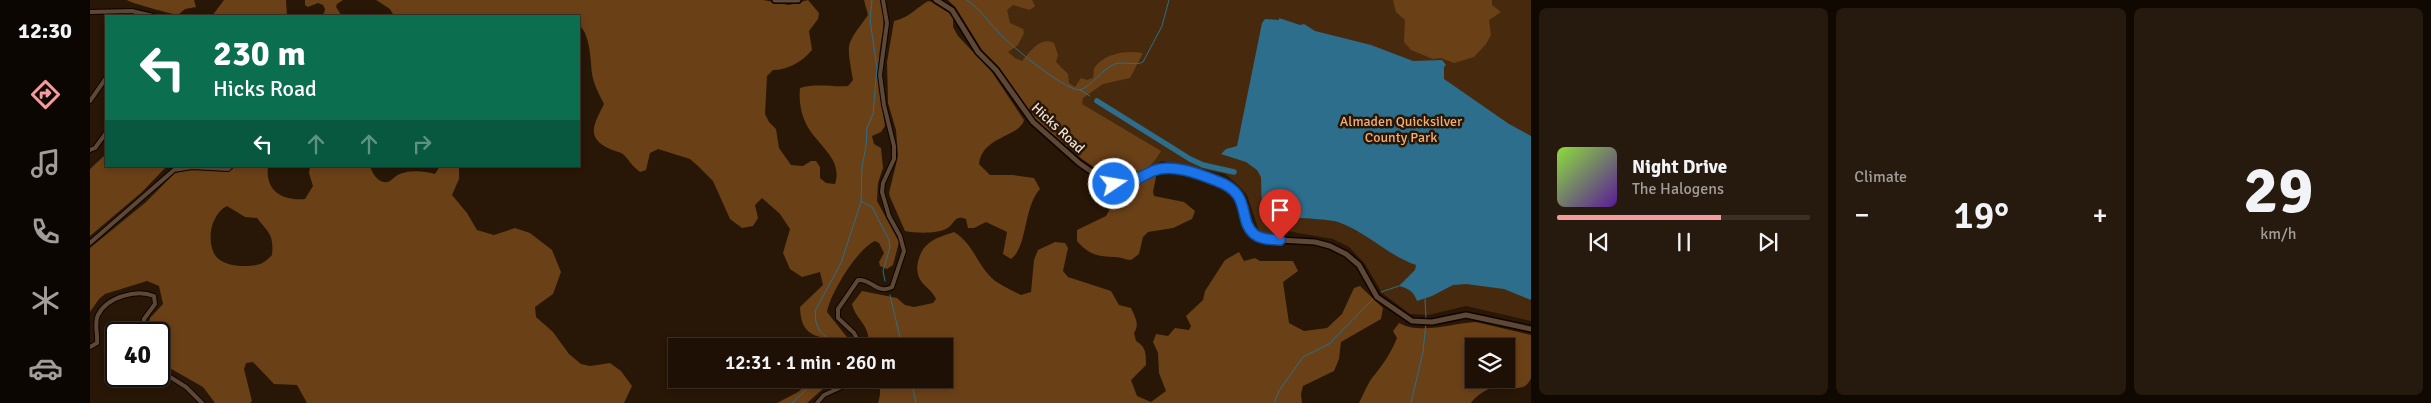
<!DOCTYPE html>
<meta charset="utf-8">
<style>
body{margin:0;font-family:Signika,sans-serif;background:#26190e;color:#f1f3f6;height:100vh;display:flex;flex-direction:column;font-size:19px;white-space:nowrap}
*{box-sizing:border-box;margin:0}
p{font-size:16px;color:#a19d9a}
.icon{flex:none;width:28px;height:28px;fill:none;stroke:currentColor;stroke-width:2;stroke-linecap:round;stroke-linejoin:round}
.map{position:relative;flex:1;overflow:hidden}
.side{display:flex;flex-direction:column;gap:8px;padding:8px;background:#100902;width:900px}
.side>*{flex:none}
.top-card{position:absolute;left:15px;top:15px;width:475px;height:152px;border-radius:0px;box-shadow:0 2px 8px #0003,0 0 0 1px #3c3026;background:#0b6e4f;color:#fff;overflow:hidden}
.tools{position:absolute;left:1375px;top:338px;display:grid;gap:10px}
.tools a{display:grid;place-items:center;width:50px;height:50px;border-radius:0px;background:#1e1004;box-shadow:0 2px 8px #0003,0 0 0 1px #3c3026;font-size:25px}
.speed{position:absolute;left:15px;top:322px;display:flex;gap:10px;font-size:25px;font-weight:700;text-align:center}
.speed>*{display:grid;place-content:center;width:65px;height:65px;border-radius:50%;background:#1e1004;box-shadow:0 2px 8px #0003,0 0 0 1px #3c3026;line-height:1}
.speed .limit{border:2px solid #111;border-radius:8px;background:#fff;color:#111}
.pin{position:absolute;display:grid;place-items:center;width:42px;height:42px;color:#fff;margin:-51px -21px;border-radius:50% 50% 50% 0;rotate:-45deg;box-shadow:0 0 5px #0007}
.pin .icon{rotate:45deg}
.me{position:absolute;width:55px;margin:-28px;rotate:78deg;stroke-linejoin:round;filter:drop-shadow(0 0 4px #0008)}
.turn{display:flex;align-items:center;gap:18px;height:105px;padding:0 25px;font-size:22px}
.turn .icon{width:65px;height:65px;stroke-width:2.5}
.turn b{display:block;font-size:35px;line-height:42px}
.lanes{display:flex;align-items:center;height:48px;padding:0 25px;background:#0003;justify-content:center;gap:25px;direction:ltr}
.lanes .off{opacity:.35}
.big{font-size:38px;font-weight:600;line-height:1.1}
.side .widget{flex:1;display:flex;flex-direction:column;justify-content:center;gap:8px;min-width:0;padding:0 18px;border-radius:8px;background:#26190e}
.side .dial{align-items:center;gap:0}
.dial b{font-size:65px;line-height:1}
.song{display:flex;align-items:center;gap:15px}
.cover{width:60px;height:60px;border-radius:8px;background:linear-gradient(135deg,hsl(90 70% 55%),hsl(270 70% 35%))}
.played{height:5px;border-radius:2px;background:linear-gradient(90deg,#f59b9d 65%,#3c3026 65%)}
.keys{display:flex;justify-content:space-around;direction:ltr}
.heat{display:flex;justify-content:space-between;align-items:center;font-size:28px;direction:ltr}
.side .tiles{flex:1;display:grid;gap:8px;grid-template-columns:repeat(3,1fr)}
.trip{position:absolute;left:578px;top:338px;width:285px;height:50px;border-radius:0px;background:#1e1004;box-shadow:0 2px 8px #0003,0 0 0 1px #3c3026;font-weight:600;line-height:50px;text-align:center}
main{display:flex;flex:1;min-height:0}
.tabs{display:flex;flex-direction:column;width:90px;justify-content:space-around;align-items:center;background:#0c0602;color:#a19d9a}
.tabs .icon{width:35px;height:35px}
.tabs .current{color:#f59b9d}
.tabs b{font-size:22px;color:#f1f3f6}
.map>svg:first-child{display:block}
.green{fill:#472a0e}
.forest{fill:#6a4017;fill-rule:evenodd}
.water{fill:#2c6e8b}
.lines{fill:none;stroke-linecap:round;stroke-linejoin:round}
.stream{stroke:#2c6e8b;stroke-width:1}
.canal{stroke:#2c6e8b;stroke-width:5.5}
.minor-casing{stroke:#100300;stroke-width:6}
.tertiary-casing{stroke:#100300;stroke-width:8}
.minor{stroke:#5d4836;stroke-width:4}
.tertiary{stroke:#5d4836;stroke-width:5}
.route-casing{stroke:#114b97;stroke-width:12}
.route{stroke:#1a73e8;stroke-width:9}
.labels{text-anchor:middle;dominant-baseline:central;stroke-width:5;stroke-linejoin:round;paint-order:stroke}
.park-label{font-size:14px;fill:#f3ae73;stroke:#281606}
.street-label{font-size:14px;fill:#efe2d8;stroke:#281606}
</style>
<main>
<nav class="tabs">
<b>12:30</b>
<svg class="icon current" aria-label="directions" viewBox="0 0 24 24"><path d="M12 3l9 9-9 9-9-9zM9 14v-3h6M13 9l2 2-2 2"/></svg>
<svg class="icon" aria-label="music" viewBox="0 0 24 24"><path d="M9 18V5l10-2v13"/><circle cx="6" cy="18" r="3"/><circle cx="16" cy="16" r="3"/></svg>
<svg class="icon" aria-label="phone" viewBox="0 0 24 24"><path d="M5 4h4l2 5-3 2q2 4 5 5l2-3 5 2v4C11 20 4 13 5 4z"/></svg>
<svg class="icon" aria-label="climate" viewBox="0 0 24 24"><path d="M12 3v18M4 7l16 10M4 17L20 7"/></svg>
<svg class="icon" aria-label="car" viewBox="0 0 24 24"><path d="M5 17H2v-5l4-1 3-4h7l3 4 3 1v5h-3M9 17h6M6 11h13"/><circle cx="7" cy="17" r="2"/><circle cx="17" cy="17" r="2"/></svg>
</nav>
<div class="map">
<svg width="1441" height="403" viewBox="0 0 1441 403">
<rect width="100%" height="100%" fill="#281606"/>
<!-- green -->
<path class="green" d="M868 0H1441V321L1376 306 1338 315 1320 314 1292 293 1275 264 1259 247 1243 239 1208 233 1199 231 1184 236 1169 231 1157 195 1147 184 1135 174 1072 161 1038 176 909 58Z"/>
<!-- forest -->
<path class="forest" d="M37 0H104L106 7 95 9 88 15C82 14 40 3 37 0Z
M134 0H196L197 16H122Z
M215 0H253L247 4 246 7 252 16H233L235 9 233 5 228 3 218 7 215 5Z
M286 0H673L699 5 718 0 729 13 728 19 719 31 722 50C712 62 698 70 683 70L677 76 675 114 679 122 686 129 689 148 701 165 713 166 721 161H726L730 167V178L736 183 745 184C754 156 722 143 714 119 710 110 709 98 710 88 725 83 742 87 758 86L763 80C756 40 756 46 778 15L774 0H790C798 24 790 37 789 61 787 83 792 104 795 126L791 132 782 136 784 144 791 148 793 168 788 183 787 201 809 242 803 265 797 269 790 266 789 262 794 253 789 243 785 241C767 249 740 294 737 312L764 346H749C735 332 711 344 710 307L733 285 730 272 712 277 700 269 693 253 700 229 690 214 672 198 665 205 668 218 663 226 652 228 640 219 623 181 608 166 600 159 568 149 560 153 556 170 550 172C541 165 540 161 534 155 531 152 524 151 520 149 494 137 505 123 514 104 509 94 504 85 502 74 500 57 501 38 489 24V16H304L300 9Z
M858 0H942L945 6 940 10 923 5 917 10 920 23 933 29 934 33 928 45 918 52 925 58 932 61C940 52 950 36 964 43L968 55 966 62 978 74 979 83 985 87 991 78 997 80 1003 78C1004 74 1003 70 1005 67 1015 53 1037 50 1053 53L1040 78 1013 84 993 98 992 104 1071 151C1060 170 1046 180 1024 181L992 159 946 120 909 67 892 50 866 8Z
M1303 0H1402V5L1411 12 1399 20 1401 35 1396 44 1384 57 1364 63 1351 58 1343 59 1321 50 1314 42 1315 20 1306 12Z
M838 1 850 4 859 12 863 18V27L868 36 902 72 934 120C930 137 892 136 889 164L900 175H923L944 178 950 189C933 208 938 246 921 259L913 254 917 232 896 222 884 228H878L876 219C864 214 865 224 856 229 845 234 826 233 815 231L800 197 799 193 808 156 806 130 798 103 797 62 804 21C819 18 826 8 838 1Z
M16 154V166H77L52 192 0 236V169Z
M146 166H178C175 191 192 201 215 199L223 186 219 173 220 166H280C282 174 290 186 300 181 303 179 306 175 310 174 321 170 333 171 345 174L350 166H369V179L362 195 377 213 387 230 404 235 425 228 440 233 462 250 471 272 463 294 445 307 446 317 463 332 479 354 491 364 500 366 520 363 531 371 542 386 534 403H217L207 385 184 384 163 362 156 363 154 369 162 401 160 403H125L113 387 69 362V334H57L60 318 73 304 69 286 57 281 15 294 9 299 0 312V248L56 202 85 173 103 169 138 171ZM137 206 155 217 167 218C179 233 184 235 182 255 179 258 174 263 170 264 158 268 132 267 125 255 116 240 121 214 137 206Z
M1064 174 1066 177 1063 192 1064 196 1094 202 1105 211 1102 219 1083 228 1058 232 1053 237 1049 254 1041 260C1036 260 1031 257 1025 257 1008 257 998 254 987 241V230L1016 216 1032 188Z
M864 232C882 243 885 259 898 274 906 284 920 289 931 295L941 292 944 260 948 250 965 242 975 243 978 248 973 271 978 277 1021 291 1029 305 1041 308C1045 317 1050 324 1044 333L1046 341C1056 347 1056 353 1056 365L1041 380 1047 396 1061 402 1076 391 1069 373 1068 353 1063 342 1066 334 1078 336 1085 328 1099 330 1101 326 1096 316 1113 300 1115 291 1135 260 1149 252 1154 261 1165 258 1170 261H1203L1208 271 1193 282 1199 323 1214 331 1237 328 1252 314 1264 288 1270 286 1293 308 1291 319 1251 342 1249 359 1244 371 1213 386 1211 394 1212 403H788C791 393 792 384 782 379H854V346H779C780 323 766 321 762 304L772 291 807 298 815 305 824 307 843 303 846 299C842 290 836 288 831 281 823 270 829 251 838 244 844 238 856 235 864 232Z
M1386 322 1441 335C1441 345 1441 369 1441 378 1435 393 1423 387 1411 386 1401 386 1386 395 1381 403H1269C1273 395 1277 385 1282 378 1292 366 1301 353 1307 338L1303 331 1309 323C1331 335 1362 323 1386 322ZM1384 346H1416V379H1384Z
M723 379H744L717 403H687L708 392Z"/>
<!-- water -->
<path class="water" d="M1189 18 1210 25 1214 24 1225 31 1281 45 1323 61 1352 60 1356 65 1354 67V79L1419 124 1441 136V300L1414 289 1376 284 1363 285 1342 296 1327 301C1323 291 1320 289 1309 286L1325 270 1326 265C1297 255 1277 232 1248 222 1243 220 1204 217 1199 218 1192 219 1184 222 1176 222L1172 214 1171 177 1167 170 1156 162 1131 154 1136 149 1147 146 1172 23 1175 19 1189 20Z"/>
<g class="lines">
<!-- stream -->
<path class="stream" d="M782 0 780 20 787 68 783 114 777 128 776 146 772 167 771 201 782 207 799 240 800 247 793 271 795 281
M877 0C890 9 898 21 909 33 923 47 972 89 990 90 1004 85 1011 69 1025 64 1034 61 1045 66 1053 62L1072 26 1079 0
M990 90 1000 96
M1291 292 1309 286
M800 295 812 346
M1335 299 1336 319
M746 346 729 330 726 322 725 311 751 263 771 202
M821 379 826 403
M702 403 728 379
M1184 403 1189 391 1213 357 1239 344 1284 298
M1321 403 1333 352 1336 323"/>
<!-- canal -->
<path class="canal" d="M1007 101 1100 159 1113 165 1144 172"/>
<!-- minor casing -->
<g class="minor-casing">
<path id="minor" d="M0 12 42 11 63 16
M0 101 16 78
M0 150 5 148 16 133
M0 243 84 170 102 167 138 169 141 166
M771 346 764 333 748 318V309L768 280C781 278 787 295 802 287L814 251 810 236 799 216 792 192 793 183 804 159V146L794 105 790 75 797 23 793 0
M0 347 7 343C8 334 4 323 8 315 17 297 46 289 64 296L65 304 54 319 52 334
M69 370 96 387 112 403
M727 403 734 395 769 379"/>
</g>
<!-- tertiary casing -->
<g class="tertiary-casing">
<path id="tertiary" d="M685 0H708
M846 0 862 10 888 52 906 70 943 122 989 163 1015 181 1032 185 1063 171 1080 168 1128 181 1143 190 1151 199 1160 230 1165 235 1173 239 1225 242 1240 246 1256 254 1269 265 1287 297 1322 321 1342 322 1376 315 1441 329"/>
</g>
<!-- minor -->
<use href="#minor" class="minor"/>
<!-- tertiary -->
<use href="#tertiary" class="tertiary"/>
</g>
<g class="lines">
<!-- route casing -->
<g class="route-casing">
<path id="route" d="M1024 184C1039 185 1050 177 1063 171 1082 163 1109 174 1127 181 1163 194 1147 219 1164 234 1171 240 1181 239 1190 240"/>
</g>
<!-- route -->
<use href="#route" class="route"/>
</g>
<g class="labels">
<!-- park labels -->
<g class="park-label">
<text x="1311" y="121">Almaden Quicksilver<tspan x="1311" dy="16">County Park</tspan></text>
</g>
<!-- street labels -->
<g class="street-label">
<text transform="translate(968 128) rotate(43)">Hicks Road</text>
</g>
</g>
</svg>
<div class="tools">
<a><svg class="icon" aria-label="layers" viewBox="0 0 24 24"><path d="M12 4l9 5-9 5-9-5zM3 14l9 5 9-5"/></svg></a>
</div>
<div class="speed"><div class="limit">40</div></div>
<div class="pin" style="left:1190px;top:240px;background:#d93025"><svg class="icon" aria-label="arrive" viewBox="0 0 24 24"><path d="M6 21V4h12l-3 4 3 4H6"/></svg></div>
<svg class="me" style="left:1024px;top:184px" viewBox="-20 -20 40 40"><circle r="17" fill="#1a73e8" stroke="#fff" stroke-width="3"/><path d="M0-11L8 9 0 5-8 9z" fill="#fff"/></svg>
<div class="trip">12:31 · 1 min · 260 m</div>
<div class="top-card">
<div class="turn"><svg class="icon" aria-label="left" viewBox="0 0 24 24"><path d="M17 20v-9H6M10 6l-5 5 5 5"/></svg><div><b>230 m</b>Hicks Road</div></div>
<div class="lanes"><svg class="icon" aria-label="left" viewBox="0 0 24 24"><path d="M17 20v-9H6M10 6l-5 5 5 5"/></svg><svg class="icon off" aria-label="ahead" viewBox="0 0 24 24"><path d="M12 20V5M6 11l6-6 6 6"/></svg><svg class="icon off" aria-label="ahead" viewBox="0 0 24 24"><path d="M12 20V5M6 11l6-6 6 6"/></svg><svg class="icon off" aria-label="right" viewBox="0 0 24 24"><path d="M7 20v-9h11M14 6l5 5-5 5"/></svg></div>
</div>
</div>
<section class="side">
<div class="tiles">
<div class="widget">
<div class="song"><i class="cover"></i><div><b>Night Drive</b><p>The Halogens</p></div></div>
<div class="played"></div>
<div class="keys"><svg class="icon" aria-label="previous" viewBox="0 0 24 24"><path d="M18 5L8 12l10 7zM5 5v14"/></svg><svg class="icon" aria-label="pause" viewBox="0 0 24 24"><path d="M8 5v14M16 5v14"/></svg><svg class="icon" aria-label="next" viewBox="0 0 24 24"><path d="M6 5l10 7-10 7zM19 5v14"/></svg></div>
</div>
<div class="widget"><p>Climate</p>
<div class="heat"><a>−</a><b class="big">19°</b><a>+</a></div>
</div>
<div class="widget dial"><b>29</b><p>km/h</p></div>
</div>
</section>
</main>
